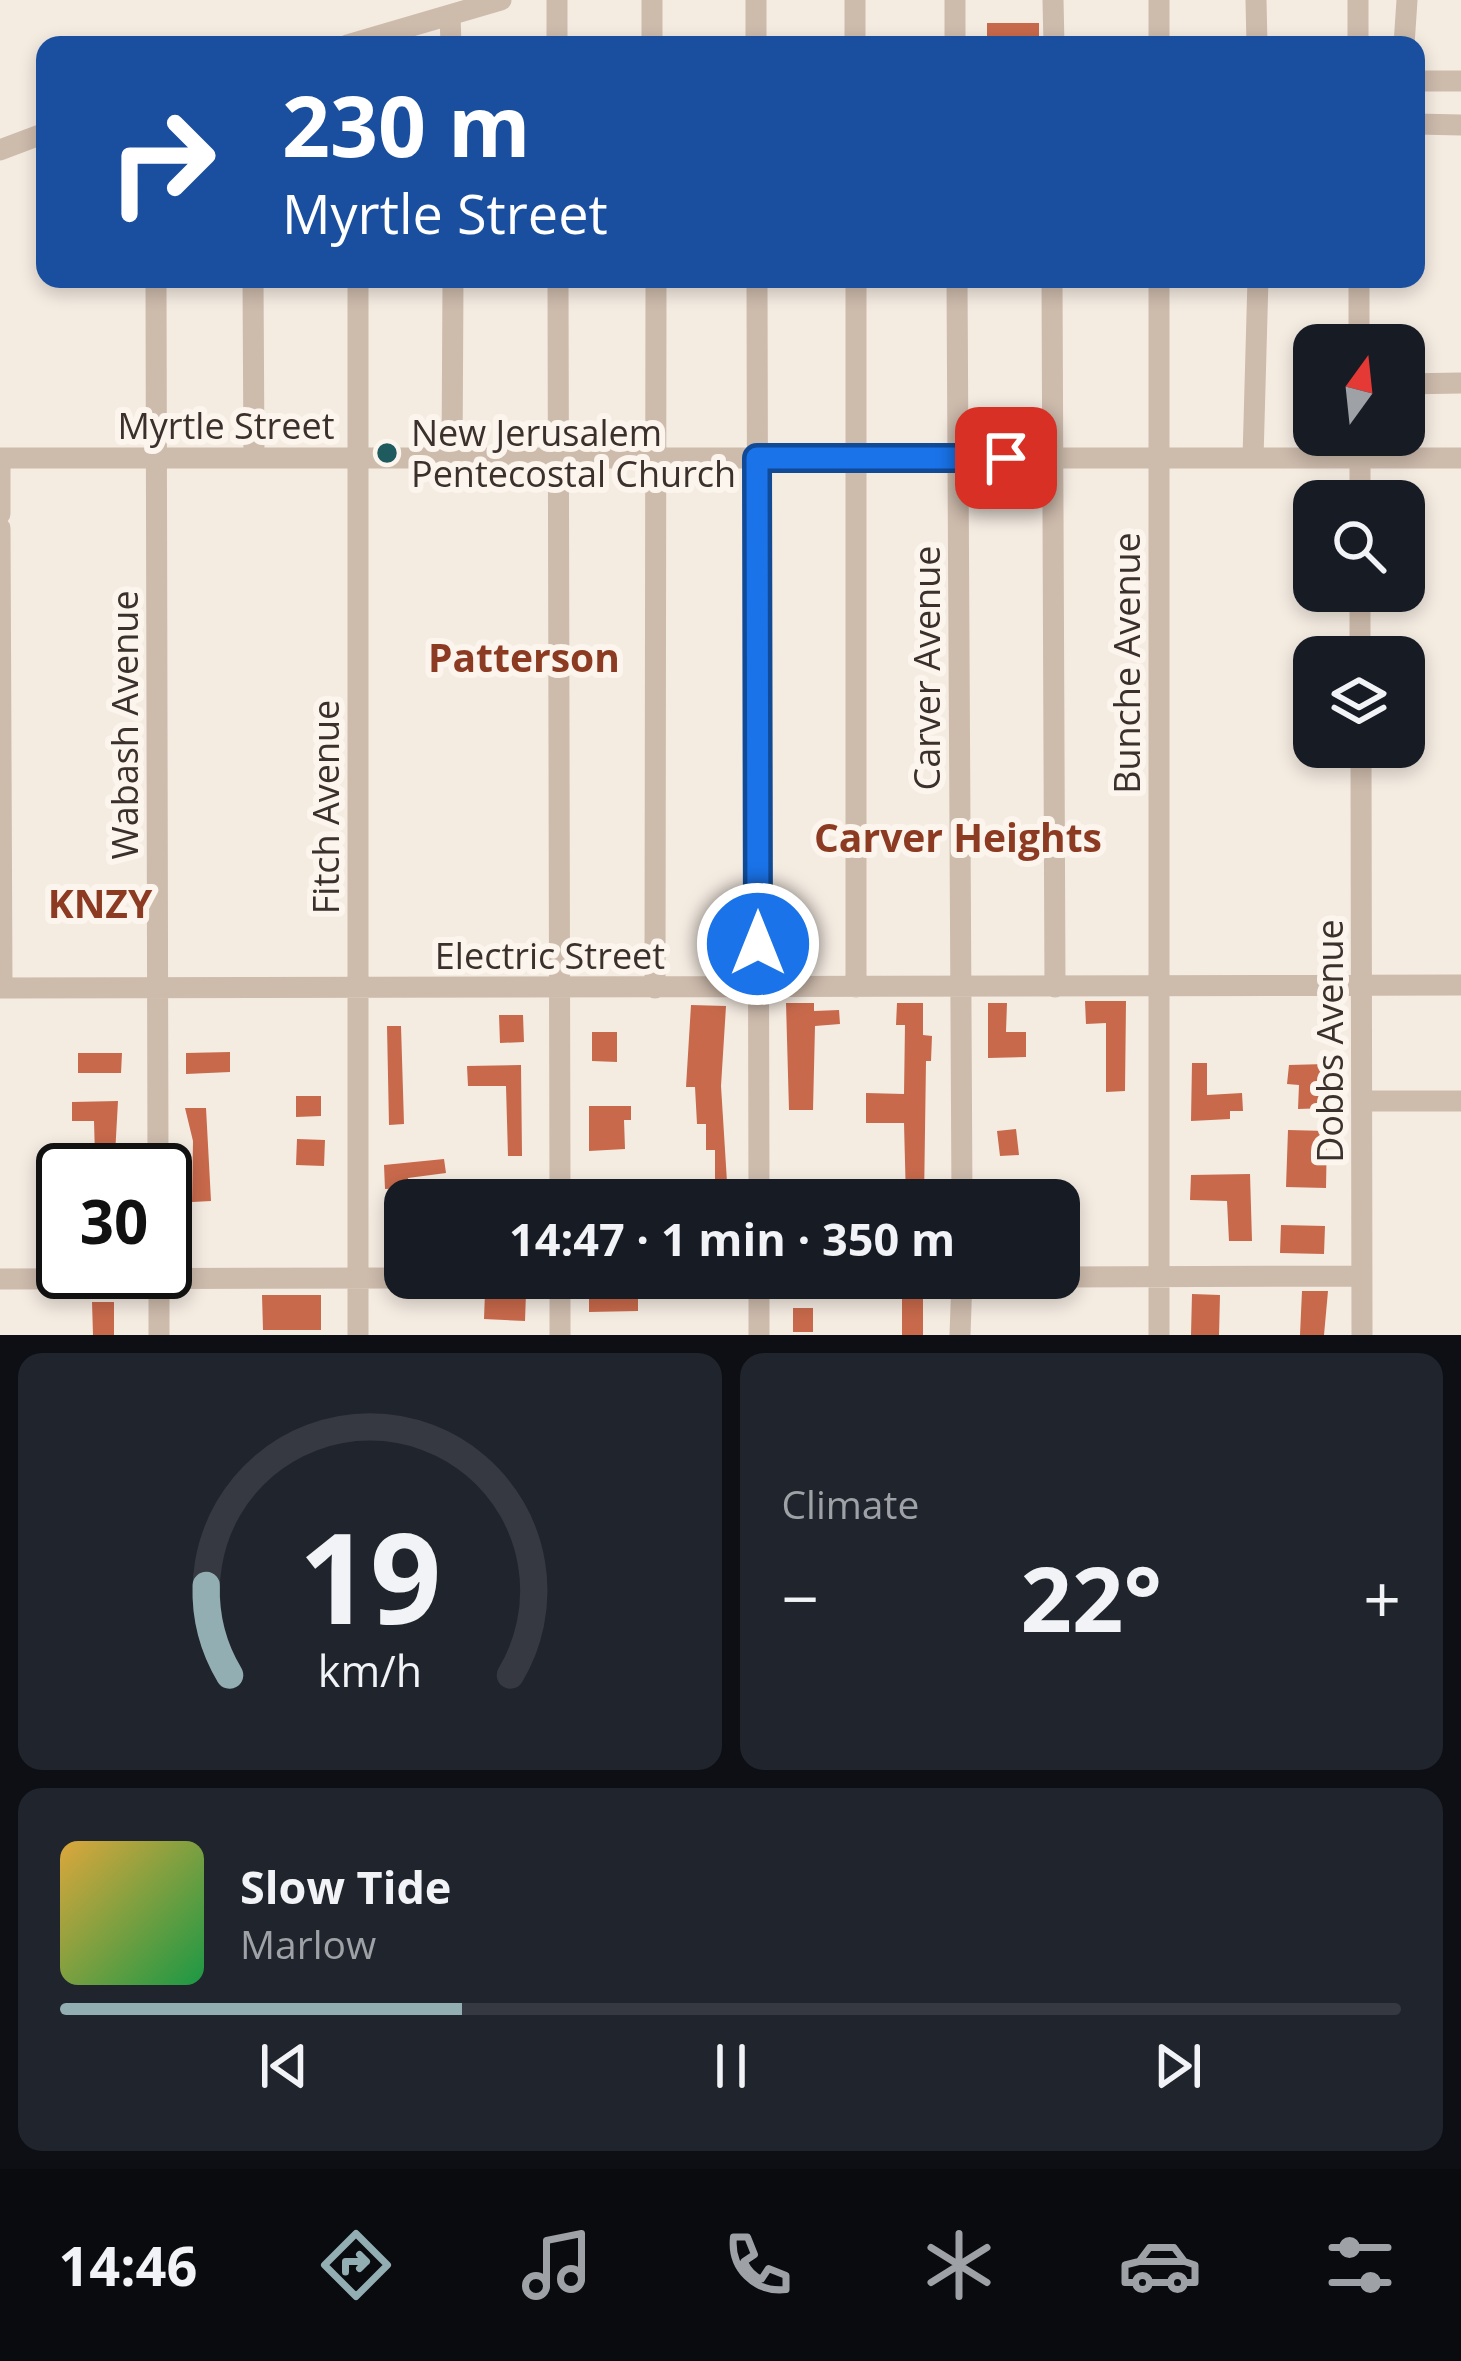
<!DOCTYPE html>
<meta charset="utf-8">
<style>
body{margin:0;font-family:"Open Sans",sans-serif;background:#20242c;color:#f1f3f6;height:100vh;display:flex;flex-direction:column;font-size:45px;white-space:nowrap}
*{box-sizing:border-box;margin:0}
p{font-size:39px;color:#9ea1a6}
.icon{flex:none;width:66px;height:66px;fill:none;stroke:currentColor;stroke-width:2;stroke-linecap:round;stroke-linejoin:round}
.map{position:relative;height:1335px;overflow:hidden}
.sheet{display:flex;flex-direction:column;gap:18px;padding:18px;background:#0d0f14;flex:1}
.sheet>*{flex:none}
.banner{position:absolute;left:36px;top:36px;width:1389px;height:252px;border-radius:24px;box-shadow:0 6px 18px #0003;background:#1a4fa0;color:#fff;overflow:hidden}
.needle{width:78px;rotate:15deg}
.tools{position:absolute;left:1293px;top:324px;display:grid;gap:24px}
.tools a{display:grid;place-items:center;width:132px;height:132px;border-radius:24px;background:#171b24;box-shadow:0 6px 18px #0003;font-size:60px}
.speed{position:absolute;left:36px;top:1143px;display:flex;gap:24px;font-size:60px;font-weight:700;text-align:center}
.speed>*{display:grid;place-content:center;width:156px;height:156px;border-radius:50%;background:#171b24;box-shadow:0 6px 18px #0003;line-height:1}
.speed .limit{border:6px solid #111;border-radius:18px;background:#fff;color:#111}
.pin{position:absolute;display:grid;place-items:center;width:102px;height:102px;color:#fff;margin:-51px;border-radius:24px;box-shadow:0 6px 18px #0006}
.me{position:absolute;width:132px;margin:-66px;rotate:0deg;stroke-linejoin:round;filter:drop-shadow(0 0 9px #0008)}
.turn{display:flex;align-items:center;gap:42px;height:252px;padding:0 48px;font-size:54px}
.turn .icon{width:156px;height:156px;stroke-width:2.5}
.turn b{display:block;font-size:84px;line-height:102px}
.big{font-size:90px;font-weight:700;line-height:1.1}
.sheet .widget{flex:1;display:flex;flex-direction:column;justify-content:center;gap:18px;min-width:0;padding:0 42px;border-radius:24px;background:#20242c}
.sheet .dial{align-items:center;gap:0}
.dial svg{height:312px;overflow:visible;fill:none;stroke:#363941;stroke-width:7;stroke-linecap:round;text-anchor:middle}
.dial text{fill:#f1f3f6;stroke:none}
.song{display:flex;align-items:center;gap:36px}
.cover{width:144px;height:144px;border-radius:18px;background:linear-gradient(135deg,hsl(40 70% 55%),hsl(140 70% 35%))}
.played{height:12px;border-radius:6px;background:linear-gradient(90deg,#92aeb2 30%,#363941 30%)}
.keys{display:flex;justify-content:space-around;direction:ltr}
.heat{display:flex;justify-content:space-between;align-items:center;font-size:66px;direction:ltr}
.sheet .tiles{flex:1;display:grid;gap:18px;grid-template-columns:1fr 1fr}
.widget:last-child{grid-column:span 2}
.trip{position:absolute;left:384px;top:1179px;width:696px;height:120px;border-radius:24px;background:#171b24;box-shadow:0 6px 18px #0003;font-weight:700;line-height:120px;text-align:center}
.tabs{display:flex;height:192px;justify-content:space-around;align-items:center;background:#090b0e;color:#9ea1a6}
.tabs .icon{width:84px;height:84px}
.tabs .active{color:#92aeb2}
.tabs b{font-size:54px;color:#f1f3f6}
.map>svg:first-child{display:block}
.building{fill:#c8694b}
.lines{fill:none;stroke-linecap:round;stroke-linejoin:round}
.minor{stroke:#cdbbac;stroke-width:21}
.route-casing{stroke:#114b97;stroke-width:30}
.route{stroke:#1a73e8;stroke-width:21}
.poi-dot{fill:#1f5a5e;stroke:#fbf5ee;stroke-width:4.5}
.labels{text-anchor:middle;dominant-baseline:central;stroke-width:12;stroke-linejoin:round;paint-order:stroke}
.street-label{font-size:36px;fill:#3b302b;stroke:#fbf5ee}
.poi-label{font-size:36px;fill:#3b302b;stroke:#fbf5ee;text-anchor:start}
.neighbourhood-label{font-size:39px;font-weight:bold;fill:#8c3b22;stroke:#fbf5ee}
</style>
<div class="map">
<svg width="1461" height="1335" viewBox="0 0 1461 1335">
<rect width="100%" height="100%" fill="#f4ebe1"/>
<!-- building -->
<path class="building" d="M987 23H1039V45L987 43Z
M1085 1001H1126L1125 1091 1106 1092V1023L1086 1024Z
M786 1003H814V1011L839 1010 840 1024 815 1026 813 1110H789Z
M897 1003H923V1035L932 1036 931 1061H926L924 1200H906L904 1123H866V1093L904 1094 905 1025H896Z
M988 1003H1007L1006 1032H1026V1057L988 1058Z
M691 1005 726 1006 721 1086 727 1182H715V1150H706V1124H697L695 1087H686Z
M499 1015H523L524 1042 500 1043Z
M387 1026H401L404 1124 389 1125Z
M592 1032H617V1062L592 1061Z
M230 1052V1072L186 1074V1053Z
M78 1053H122L121 1073H78Z
M1192 1063H1207V1095L1242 1093 1243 1111H1230V1119L1191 1121Z
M1326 1064 1327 1108 1298 1109 1299 1085 1287 1084 1289 1065Z
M521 1065 522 1156H508L506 1086H468L467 1066Z
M296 1096H321V1116L296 1117Z
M118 1101 115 1155 95 1156 94 1121H72V1102Z
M589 1106H631V1120H624L625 1149 589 1151Z
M185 1108H206L211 1201 192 1202 193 1141Z
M1016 1129 1019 1155 1000 1156 997 1131Z
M1288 1130 1327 1131 1326 1188 1286 1187Z
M297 1139 325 1140 324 1166 296 1165Z
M444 1159 446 1173 408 1178 409 1188 385 1189 384 1165Z
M1250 1174 1252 1241H1229L1227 1201 1190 1200 1191 1175Z
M1281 1225 1325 1226 1324 1254 1280 1253Z
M1302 1291H1328L1324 1335H1300Z
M485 1292 526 1293 525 1321 484 1319Z
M638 1294V1311L589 1312V1296Z
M1192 1294 1220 1295 1219 1335H1191Z
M262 1295H321V1330H263Z
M902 1296H923V1335H902Z
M92 1302H114V1335H93Z
M793 1308H813V1332H793Z"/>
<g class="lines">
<!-- minor -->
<path class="minor" d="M557 0V45
M652 0V45
M756 0V45
M955 0V45
M1053 0 1054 45
M1256 0 1257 45
M1358 0V45
M450 15 451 45
M347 45 501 0
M855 45V0
M1159 45V0
M1404 45 1407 0
M1416 81H1461
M1416 124 1461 125
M0 150 45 133
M156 279 158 1170
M253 279 254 458
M358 279V1335
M558 279 560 1200
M757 279 759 1200
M856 279V987
M957 279 962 1200
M1052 279 1055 987
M1359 279V345
M1404 384 1461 383
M1360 435V501
M0 458H1461
M452 458 453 279
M1253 458 1258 279
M0 514V458
M0 528 2 988
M1360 591V657
M1361 747 1362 1335
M0 988 1461 985
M655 988 656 279
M1362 1101H1461
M159 1272V1335
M1059 1277 1362 1276
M560 1278V1335
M759 1278V1335
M0 1279 405 1278
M960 1335 962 1278
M1159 1335V279"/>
</g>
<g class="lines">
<!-- route casing -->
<g class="route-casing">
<path id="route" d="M758 944 757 458H1006"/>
</g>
<!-- route -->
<use href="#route" class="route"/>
</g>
<!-- markers -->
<circle class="poi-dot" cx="387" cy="453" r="12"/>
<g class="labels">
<!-- street labels -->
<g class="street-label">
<text x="226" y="425">Myrtle Street</text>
<text transform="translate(1126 663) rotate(-90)">Bunche Avenue</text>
<text transform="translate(926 668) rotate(-90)">Carver Avenue</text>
<text transform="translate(124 725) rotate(-90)">Wabash Avenue</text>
<text transform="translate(325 807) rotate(-90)">Fitch Avenue</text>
<text x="550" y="955">Electric Street</text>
<text transform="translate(1329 1041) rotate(-90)">Dobbs Avenue</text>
</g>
<!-- poi labels -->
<g class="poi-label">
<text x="411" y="432">New Jerusalem<tspan x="411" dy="41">Pentecostal Church</tspan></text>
</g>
<!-- neighbourhood labels -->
<g class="neighbourhood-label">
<text x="524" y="656">Patterson</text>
<text x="958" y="836">Carver Heights</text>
<text x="100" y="902">KNZY</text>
</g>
</g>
</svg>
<div class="tools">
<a><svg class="needle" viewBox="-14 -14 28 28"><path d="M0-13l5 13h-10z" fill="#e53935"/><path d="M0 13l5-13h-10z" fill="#9ea1a6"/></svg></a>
<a><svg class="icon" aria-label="search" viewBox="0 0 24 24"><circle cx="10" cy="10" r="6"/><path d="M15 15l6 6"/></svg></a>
<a><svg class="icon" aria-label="layers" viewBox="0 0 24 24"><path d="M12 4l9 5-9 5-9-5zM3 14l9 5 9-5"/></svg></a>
</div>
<div class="speed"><div class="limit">30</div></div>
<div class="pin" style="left:1006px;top:458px;background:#d93025"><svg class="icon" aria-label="arrive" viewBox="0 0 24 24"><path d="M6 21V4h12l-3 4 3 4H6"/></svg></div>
<svg class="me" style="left:758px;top:944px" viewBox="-20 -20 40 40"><circle r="17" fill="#1a73e8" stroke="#fff" stroke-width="3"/><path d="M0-11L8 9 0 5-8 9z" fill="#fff"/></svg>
<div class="trip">14:47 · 1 min · 350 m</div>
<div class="banner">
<div class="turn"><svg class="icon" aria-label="right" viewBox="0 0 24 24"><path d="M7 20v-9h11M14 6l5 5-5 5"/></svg><div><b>230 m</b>Myrtle Street</div></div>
</div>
</div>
<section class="sheet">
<div class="tiles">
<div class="widget dial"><svg viewBox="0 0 100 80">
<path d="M14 69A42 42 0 1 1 86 69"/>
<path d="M14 69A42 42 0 0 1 8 46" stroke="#92aeb2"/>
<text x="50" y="56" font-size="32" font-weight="700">19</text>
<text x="50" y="72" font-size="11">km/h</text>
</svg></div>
<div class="widget"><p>Climate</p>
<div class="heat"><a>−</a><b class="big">22°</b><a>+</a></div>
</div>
<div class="widget">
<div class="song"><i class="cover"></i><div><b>Slow Tide</b><p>Marlow</p></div></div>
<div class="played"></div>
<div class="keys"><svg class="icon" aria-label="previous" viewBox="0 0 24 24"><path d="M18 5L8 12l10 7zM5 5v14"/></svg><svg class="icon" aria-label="pause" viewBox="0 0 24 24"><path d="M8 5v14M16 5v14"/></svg><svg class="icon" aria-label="next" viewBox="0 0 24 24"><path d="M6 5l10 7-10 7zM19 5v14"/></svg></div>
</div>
</div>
</section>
<nav class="tabs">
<b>14:46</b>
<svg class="icon active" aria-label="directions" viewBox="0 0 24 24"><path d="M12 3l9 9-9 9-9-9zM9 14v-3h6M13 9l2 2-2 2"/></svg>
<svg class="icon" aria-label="music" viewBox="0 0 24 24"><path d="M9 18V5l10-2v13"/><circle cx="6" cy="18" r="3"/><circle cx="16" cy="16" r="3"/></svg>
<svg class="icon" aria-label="phone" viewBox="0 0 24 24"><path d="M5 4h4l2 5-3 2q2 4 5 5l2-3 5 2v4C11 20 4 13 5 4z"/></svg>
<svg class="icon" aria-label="climate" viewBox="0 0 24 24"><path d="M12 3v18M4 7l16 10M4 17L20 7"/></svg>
<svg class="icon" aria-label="car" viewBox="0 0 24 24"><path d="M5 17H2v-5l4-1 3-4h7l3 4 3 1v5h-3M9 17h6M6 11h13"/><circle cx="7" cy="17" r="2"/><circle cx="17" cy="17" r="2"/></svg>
<svg class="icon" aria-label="filters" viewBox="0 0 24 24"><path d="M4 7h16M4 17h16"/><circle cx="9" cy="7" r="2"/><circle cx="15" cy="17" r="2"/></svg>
</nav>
